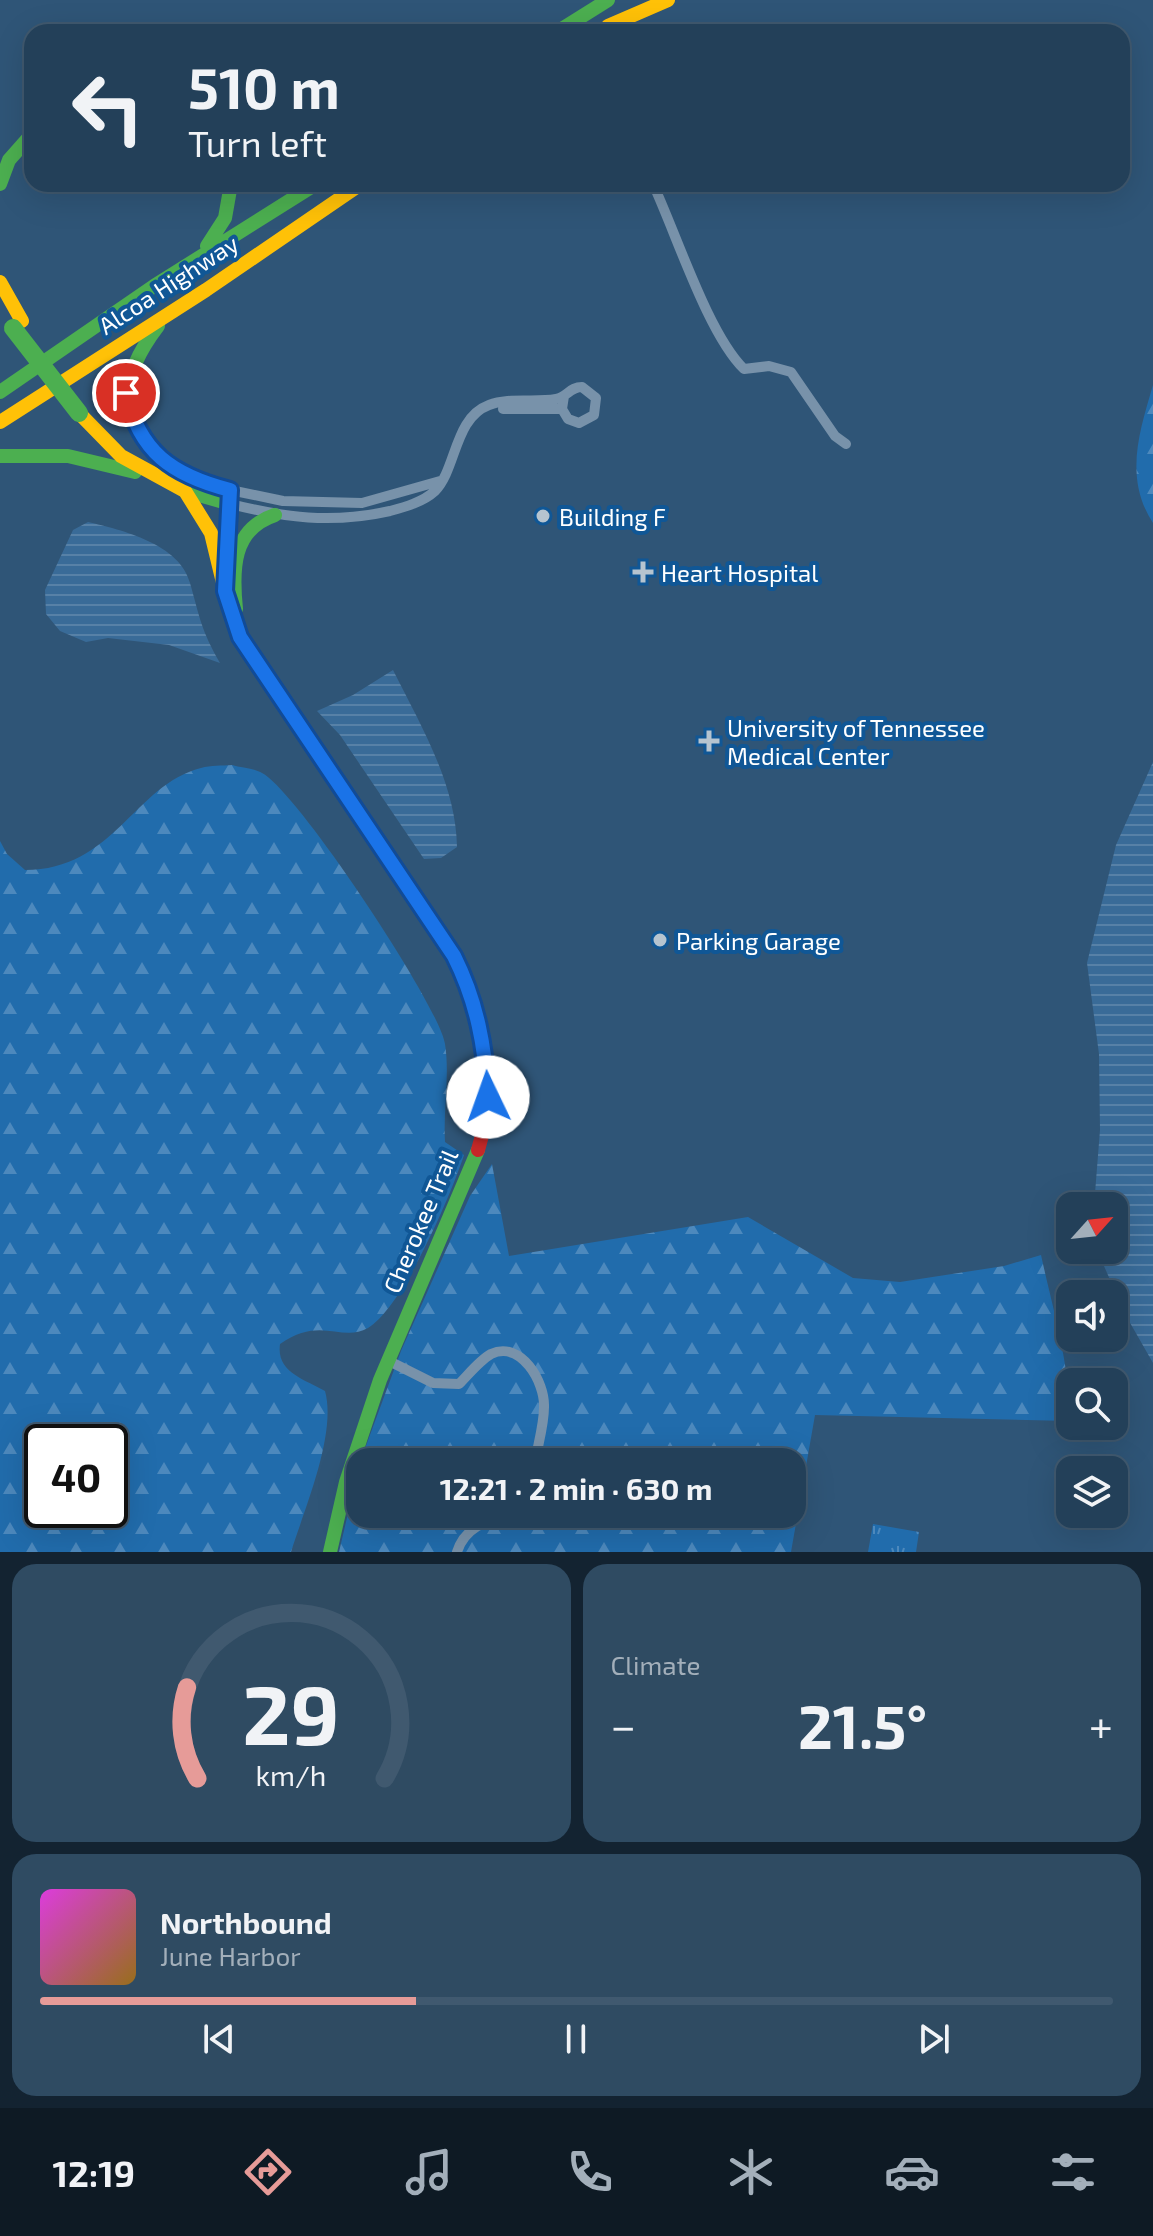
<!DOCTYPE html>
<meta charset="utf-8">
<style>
body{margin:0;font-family:"Exo 2",sans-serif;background:#2f4b62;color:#f1f3f6;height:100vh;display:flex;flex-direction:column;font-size:30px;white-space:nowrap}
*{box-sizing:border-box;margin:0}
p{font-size:26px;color:#a3afba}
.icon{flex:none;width:44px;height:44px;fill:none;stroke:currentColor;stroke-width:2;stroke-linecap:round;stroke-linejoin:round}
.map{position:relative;height:1552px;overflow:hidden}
.sheet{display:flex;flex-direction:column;gap:12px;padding:12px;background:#132331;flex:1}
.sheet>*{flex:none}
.banner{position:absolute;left:24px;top:24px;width:1106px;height:168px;border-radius:24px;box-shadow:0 8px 32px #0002,0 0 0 2px #40596f;background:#234059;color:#f1f3f6;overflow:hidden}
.needle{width:52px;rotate:63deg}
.tools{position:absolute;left:1056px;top:1192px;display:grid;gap:16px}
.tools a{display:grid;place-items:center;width:72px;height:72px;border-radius:16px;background:#234059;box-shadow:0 8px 32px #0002,0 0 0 2px #40596f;font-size:40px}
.speed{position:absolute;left:24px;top:1424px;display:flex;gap:16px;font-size:40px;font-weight:700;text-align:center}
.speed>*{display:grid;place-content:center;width:104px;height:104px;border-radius:50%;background:#234059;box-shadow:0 8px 32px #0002,0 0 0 2px #40596f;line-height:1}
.speed .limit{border:4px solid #111;border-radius:12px;background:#fff;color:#111}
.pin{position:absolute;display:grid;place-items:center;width:68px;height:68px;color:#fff;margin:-34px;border:4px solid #fff;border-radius:50%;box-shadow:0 2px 8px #0007}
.me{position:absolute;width:88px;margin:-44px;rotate:357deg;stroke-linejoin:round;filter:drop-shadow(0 0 6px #0008)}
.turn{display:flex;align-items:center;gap:28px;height:168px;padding:0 32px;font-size:36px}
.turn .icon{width:104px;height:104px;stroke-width:2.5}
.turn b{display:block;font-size:56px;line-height:68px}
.big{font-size:60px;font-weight:700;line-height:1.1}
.sheet .card{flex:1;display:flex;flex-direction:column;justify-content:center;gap:12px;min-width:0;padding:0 28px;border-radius:24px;background:#2f4b62}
.sheet .dial{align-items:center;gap:0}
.dial svg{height:208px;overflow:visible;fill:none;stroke:#40596f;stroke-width:7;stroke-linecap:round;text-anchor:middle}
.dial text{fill:#f1f3f6;stroke:none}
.song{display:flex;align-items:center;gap:24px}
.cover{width:96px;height:96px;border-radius:12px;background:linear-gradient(135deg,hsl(300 70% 55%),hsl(40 70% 35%))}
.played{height:8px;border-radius:4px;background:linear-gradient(90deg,#e69b98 35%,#40596f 35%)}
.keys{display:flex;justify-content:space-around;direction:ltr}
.heat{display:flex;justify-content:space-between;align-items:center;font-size:44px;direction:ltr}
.sheet .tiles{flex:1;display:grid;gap:12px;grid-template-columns:1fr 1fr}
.card:last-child{grid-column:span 2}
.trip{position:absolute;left:346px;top:1448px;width:460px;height:80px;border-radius:24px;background:#234059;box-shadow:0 8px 32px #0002,0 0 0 2px #40596f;font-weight:700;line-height:80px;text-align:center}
.tab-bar{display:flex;height:128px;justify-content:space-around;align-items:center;background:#0e1a24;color:#a3afba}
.tab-bar .icon{width:56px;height:56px}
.tab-bar .on{color:#e69b98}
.tab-bar b{font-size:36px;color:#f1f3f6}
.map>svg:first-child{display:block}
.forest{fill:url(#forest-firs);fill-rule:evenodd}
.park{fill:url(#park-tufts)}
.water{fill:url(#water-rules)}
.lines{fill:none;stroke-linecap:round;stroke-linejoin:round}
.street{stroke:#7892aa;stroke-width:10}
.fast{stroke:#4caf50;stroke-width:14}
.slow{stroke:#ffc107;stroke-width:14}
.jam{stroke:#c62828;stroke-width:14}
.fast-bridge{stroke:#4caf50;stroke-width:18}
.route-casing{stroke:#114b97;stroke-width:20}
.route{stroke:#1a73e8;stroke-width:14}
.poi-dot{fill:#b6c4cf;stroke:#105796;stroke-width:3}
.labels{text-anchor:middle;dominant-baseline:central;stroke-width:8;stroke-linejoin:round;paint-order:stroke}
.street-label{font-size:24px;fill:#fff;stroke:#105796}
.poi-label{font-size:24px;fill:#fff;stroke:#105796;text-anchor:start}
</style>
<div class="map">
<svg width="1153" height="1552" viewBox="0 0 1153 1552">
<defs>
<pattern id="forest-firs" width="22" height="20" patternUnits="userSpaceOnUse" patternTransform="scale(2)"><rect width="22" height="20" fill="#216cac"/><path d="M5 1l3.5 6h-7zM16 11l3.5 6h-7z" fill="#4d89bd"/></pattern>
<pattern id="park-tufts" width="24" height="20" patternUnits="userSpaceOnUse" patternTransform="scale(2)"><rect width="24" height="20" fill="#216cac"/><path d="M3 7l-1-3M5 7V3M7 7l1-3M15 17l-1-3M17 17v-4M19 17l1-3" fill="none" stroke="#4d89bd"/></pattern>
<pattern id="water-rules" width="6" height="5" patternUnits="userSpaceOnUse" patternTransform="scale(2)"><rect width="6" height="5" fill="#396b98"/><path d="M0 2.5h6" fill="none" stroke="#5781a7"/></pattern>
</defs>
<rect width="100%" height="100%" fill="#2f5577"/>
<!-- forest -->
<path class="forest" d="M1153 385V523C1124 478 1139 433 1153 385Z
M232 765C241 768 254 768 262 773 297 791 439 1005 445 1044 450 1076 443 1110 445 1142L464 1155C451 1195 403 1307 368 1328 341 1343 321 1315 280 1344 276 1372 304 1379 325 1391 337 1434 304 1510 291 1552H0V841L7 854 25 870C114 870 134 785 201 768 211 765 222 766 232 765ZM42 1442H110V1510H42Z
M492 1164 509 1256 748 1217 853 1278 900 1282 1004 1266 1041 1255C1053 1310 1070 1365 1070 1421L815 1415 791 1552H339L360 1462V1514H792V1462H360L401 1351 470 1196Z"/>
<!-- park -->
<path class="park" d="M873 1524 919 1532 916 1552H868Z"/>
<!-- water -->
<path class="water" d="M88 522C122 530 180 544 190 583 200 618 201 630 220 663L169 645 108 638 86 642 60 631 46 614 45 590 73 530Z
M393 670C421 726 456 784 457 847L441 858 424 859 340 735 317 711 353 695Z
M1153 762V1363L1125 1314 1097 1250H1114V1206H1094L1100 1130 1099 1054 1087 963 1116 845Z"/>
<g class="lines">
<!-- street -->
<path class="street" d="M653 184C676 233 708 334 744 369L769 366 791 372 835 436 846 444
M503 409H562
M230 490 283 501 362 503 440 481
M227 503C284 518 332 524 390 511 405 507 423 502 435 491 457 468 454 418 489 405 509 397 534 403 556 399 567 397 570 387 582 387L596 398 594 415 579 423 568 419 562 409 564 396
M387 1360 433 1383 459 1384C468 1375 480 1360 491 1354 521 1340 545 1382 544 1407 544 1425 538 1444 535 1462
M457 1552C465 1527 486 1521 509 1514"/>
<!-- fast -->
<path class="fast" d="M557 32 608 0
M0 184 9 160 32 134
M207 246 225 218 231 184
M158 326C100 402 130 442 205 484
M0 392 154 286 316 184
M0 456H68L135 472
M195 481 230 490
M185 491 227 503
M229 494 225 591 240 637 434 926
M236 609C232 570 232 529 275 515
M330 1552 346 1482 380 1380 478 1150"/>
<!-- slow -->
<path class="slow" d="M608 26 668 0
M0 282 22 321
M79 413 121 456 185 491 211 533 225 591
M0 422 206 290 361 184"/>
<!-- jam -->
<path class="jam" d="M434 926C478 992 503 1072 478 1150"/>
<!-- fast-bridge -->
<path class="fast-bridge" d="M13 328 79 413"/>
</g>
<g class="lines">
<!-- route casing -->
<g class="route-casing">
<path id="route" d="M126 393C139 452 172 475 230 490L225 591 240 637 454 956C477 1002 485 1046 488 1097"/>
</g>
<!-- route -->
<use href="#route" class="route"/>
</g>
<!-- markers -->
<g class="poi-dot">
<circle cx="543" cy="516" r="8"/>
<path d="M639 560h8v8h8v8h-8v8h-8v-8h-8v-8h8z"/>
<path d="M705 729h8v8h8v8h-8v8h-8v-8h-8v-8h8z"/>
<circle cx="660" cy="940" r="8"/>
</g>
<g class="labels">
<!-- street labels -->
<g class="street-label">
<text transform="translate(168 284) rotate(-33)">Alcoa Highway</text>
<text transform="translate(420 1221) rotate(-67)">Cherokee Trail</text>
</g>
<!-- poi labels -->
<g class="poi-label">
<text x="559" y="516">Building F</text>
<text x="661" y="572">Heart Hospital</text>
<text x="727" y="727">University of Tennessee<tspan x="727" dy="28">Medical Center</tspan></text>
<text x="676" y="940">Parking Garage</text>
</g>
</g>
</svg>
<div class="tools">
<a><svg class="needle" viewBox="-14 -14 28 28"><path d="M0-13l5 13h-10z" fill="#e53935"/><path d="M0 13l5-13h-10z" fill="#a3afba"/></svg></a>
<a><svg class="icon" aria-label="sound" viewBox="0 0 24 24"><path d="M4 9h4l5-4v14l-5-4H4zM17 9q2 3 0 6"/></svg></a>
<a><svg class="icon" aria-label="search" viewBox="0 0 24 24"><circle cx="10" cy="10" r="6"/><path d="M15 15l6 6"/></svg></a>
<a><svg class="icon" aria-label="layers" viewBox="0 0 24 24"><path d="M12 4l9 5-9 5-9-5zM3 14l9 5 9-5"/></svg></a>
</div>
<div class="speed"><div class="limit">40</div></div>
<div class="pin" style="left:126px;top:393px;background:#d93025"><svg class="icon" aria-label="arrive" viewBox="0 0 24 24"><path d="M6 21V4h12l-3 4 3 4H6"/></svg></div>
<svg class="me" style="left:488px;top:1097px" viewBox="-20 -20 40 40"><circle r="19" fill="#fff"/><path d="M0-13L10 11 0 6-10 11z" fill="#1a73e8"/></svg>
<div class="trip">12:21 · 2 min · 630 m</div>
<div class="banner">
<div class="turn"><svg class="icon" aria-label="left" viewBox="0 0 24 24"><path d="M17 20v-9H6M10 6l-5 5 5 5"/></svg><div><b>510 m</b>Turn left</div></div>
</div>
</div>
<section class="sheet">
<div class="tiles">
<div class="card dial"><svg viewBox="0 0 100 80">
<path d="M14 69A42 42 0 1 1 86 69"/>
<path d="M14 69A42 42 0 0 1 10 34" stroke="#e69b98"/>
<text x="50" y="56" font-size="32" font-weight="700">29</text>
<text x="50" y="72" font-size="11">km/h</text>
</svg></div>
<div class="card"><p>Climate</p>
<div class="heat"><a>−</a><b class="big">21.5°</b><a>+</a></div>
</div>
<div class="card">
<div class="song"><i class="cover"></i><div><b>Northbound</b><p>June Harbor</p></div></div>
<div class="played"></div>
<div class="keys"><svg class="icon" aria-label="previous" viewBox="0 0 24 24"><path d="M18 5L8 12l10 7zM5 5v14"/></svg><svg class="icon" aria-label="pause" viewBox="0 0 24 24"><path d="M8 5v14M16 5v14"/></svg><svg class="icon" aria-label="next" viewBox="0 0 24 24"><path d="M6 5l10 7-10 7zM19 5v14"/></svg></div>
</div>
</div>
</section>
<nav class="tab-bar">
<b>12:19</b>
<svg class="icon on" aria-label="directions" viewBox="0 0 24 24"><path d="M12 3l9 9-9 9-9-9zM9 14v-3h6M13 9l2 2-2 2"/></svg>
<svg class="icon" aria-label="music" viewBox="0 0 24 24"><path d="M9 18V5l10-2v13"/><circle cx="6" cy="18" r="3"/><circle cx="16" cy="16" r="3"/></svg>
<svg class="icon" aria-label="phone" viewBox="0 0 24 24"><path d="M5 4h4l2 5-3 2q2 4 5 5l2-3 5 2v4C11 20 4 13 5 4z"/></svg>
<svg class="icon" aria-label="climate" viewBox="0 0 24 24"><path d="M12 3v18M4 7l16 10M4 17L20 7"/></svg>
<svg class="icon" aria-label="car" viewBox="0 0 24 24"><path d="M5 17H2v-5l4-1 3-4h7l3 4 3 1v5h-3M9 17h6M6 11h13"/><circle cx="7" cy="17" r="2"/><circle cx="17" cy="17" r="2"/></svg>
<svg class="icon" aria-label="filters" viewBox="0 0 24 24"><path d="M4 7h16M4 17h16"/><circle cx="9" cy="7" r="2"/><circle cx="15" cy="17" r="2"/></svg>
</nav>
